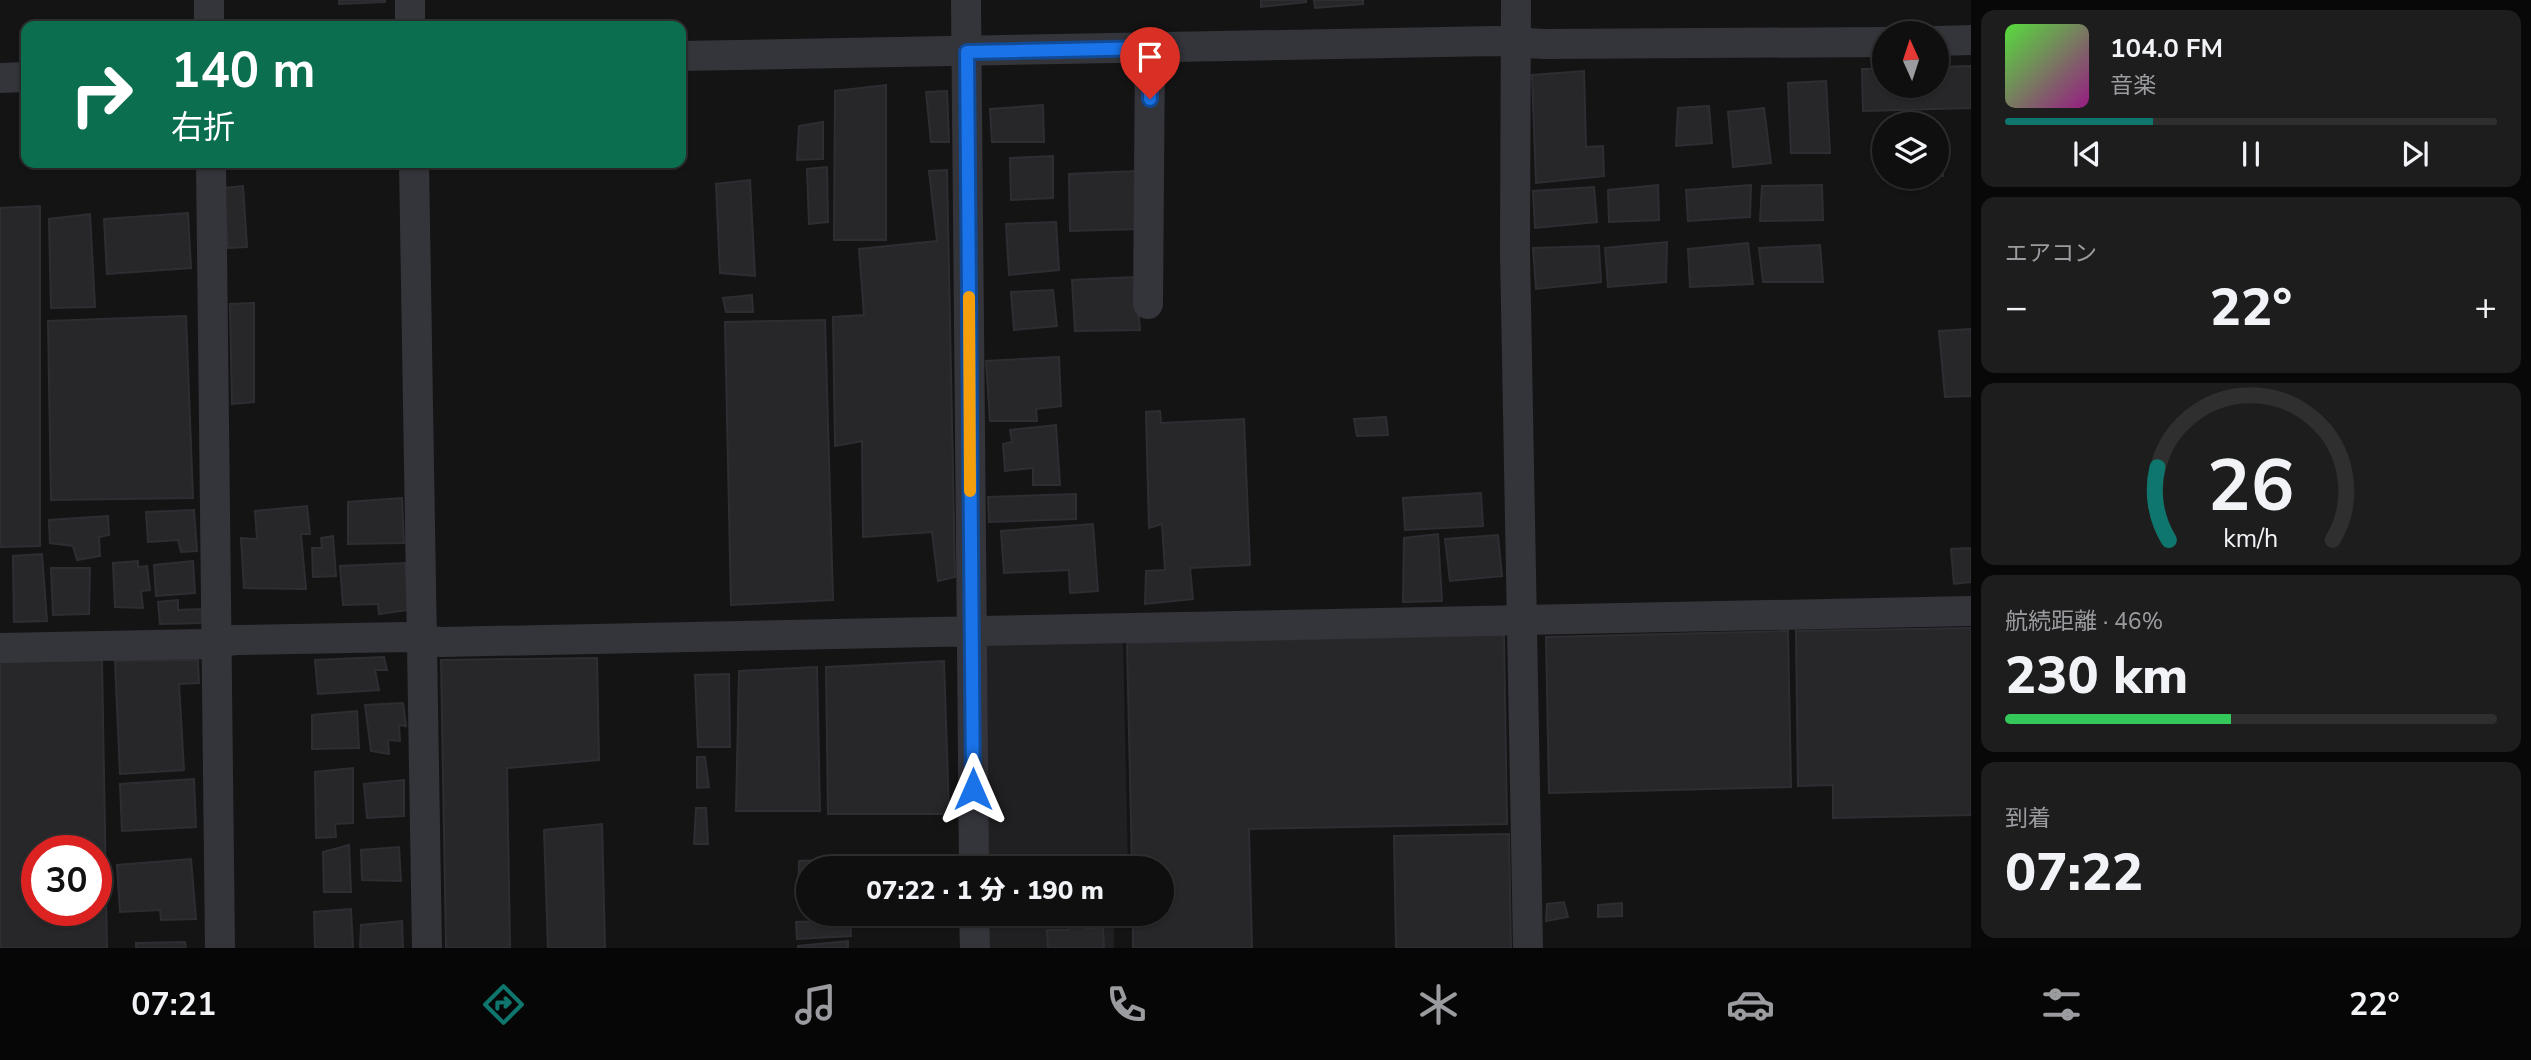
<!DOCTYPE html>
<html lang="ja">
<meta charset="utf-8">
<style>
body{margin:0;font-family:"Nunito Sans","Noto Sans JP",sans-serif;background:#1d1d1e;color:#f1f3f6;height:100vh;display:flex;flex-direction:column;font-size:26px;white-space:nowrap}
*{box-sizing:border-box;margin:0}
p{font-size:23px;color:#9b9c9f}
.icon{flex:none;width:38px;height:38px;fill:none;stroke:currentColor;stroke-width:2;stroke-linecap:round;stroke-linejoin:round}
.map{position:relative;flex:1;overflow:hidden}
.panel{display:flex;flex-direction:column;gap:10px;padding:10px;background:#080809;width:560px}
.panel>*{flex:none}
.guide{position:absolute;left:21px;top:21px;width:665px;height:147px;border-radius:14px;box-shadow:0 2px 5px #0004,0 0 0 2px #2f2f30;background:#0b6e4f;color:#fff;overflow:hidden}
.needle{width:46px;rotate:357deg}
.fabs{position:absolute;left:1872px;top:21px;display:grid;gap:14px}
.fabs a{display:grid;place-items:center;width:77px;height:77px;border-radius:50%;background:#0f0f10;box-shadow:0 2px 5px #0004,0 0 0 2px #2f2f30;font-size:35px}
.speed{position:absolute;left:21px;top:835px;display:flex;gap:14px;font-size:35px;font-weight:700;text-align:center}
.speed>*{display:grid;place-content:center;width:91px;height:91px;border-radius:50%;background:#0f0f10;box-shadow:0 2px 5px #0004,0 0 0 2px #2f2f30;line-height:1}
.speed .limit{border:10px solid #d22;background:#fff;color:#111}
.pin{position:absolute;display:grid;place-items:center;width:60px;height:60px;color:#fff;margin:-72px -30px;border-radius:50% 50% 50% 0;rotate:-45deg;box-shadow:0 0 7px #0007}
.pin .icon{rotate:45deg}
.me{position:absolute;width:77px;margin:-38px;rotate:0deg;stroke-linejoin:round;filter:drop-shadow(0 0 5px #0008)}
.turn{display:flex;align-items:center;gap:24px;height:147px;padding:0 35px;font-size:32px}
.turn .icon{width:91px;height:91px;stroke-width:2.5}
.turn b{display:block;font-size:49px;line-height:60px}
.big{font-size:52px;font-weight:800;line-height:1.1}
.panel .card{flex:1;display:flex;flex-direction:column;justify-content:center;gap:10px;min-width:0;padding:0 24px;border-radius:14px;background:#1d1d1e}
.panel .dial{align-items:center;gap:0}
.dial svg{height:182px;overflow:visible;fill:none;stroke:#2f2f30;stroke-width:7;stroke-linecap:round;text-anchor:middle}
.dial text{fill:#f1f3f6;stroke:none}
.song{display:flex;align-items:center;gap:21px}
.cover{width:84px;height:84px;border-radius:10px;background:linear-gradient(135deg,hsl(110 70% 55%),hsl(310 70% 35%))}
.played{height:7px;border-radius:4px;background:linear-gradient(90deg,#0f766e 30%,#2f2f30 30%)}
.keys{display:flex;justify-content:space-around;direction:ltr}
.heat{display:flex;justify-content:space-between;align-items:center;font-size:38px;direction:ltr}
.charge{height:10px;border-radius:5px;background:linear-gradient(90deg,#34c759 46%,#2f2f30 0)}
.trip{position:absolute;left:796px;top:856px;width:378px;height:70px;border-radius:35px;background:#0f0f10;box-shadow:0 2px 5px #0004,0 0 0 2px #2f2f30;font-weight:800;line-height:70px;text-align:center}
.menu{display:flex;height:112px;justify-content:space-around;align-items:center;background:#060606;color:#9b9c9f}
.menu .icon{width:49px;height:49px}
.menu .on{color:#0f766e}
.menu b{font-size:32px;color:#f1f3f6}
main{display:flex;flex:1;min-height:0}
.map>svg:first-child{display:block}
.built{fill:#201f22}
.building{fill:#272629;stroke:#2e2d32;stroke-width:2;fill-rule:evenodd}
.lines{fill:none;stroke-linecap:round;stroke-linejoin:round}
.minor{stroke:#34353b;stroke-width:30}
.route-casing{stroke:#114b97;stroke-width:18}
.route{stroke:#1a73e8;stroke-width:12}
.slow{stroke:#f59e0b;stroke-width:12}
</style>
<main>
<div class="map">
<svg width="1971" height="948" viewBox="0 0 1971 948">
<rect width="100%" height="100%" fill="#141415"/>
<!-- built -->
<path class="built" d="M1123 639 1128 868H987L981 642Z
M988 914H1129V919L1114 920V948H988Z"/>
<!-- building -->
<path class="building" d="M339 0H385V2L339 4Z
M1261 0H1306V2L1261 7Z
M1314 0H1363V4L1315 8Z
M1971 66V108L1863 111 1862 69H1885V86H1937V67Z
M1584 71 1586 147 1603 146 1604 176 1536 183 1532 75Z
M1826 81 1830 153H1791L1788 83Z
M886 85V240H834L835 91Z
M947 91 949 142H931L926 92Z
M1043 105 1044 142H992L990 109Z
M1709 106 1712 143 1676 146 1678 108Z
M1764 108 1771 163 1733 167 1728 112Z
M823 122V159L797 160 799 126Z
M1939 138 1943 176H1937V139Z
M1053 156V198L1011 200 1010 158Z
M361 163H401L402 169H361Z
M827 167 828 222 809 224 807 169Z
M947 170 955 577 938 581 932 532 863 537 862 441 835 446 833 317 864 315 859 249 937 241 929 171Z
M1137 171 1138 229 1070 231 1069 174Z
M750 180 755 276 720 273 716 184Z
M1658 185 1659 220 1609 222 1608 190Z
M1751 185 1750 217 1688 221 1686 190Z
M1822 185 1823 220 1760 221 1762 186Z
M243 186 247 247 228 248 224 188Z
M1594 187 1597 222 1535 228 1533 191Z
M40 206V546L0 547V208Z
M188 213 191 268 107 274 104 219Z
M90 214 95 307 51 308 49 219Z
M1056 222 1059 270 1009 275 1006 224Z
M1667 242 1666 282 1608 287 1605 248Z
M1748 243 1753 284 1690 287 1688 249Z
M1820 245 1823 282H1763L1759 248Z
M1599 246 1601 282 1536 289 1533 248Z
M1136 277 1140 330 1075 331 1072 280Z
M1053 290 1057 326 1014 330 1011 292Z
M752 295 753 312H726L723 298Z
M254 303V402L232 404 230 304Z
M186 316 193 498 51 500 48 321Z
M825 320 833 600 731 605 725 322Z
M1971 329V396L1945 397 1939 331Z
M1059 357 1061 406 1036 409 1037 421H990L986 361Z
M1160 411 1161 423 1244 419 1250 565 1190 568 1193 599 1145 604 1146 571 1165 570 1162 524 1149 528 1146 412Z
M1386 417 1388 435 1357 436 1354 419Z
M1056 425 1060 485H1033V468L1005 471 1003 444 1012 442 1010 430Z
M1481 493 1483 526 1405 530 1403 498Z
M1076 494V519L989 522 988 497Z
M402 498 404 543 348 544V502Z
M307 506 310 534H301L306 589 244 588 241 538 257 539 255 511Z
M194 510 197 551 181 552 178 540 148 542 146 512Z
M108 516 109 535 99 537 100 556 77 560 73 546 50 543 49 520Z
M1093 524 1098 591 1070 593 1069 570 1004 573 1001 531Z
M1438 534 1442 601 1403 602 1404 538Z
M1498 535 1502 576 1450 581 1445 539Z
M333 536 336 576 313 577 312 548H322L321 538Z
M1971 548V582L1954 584 1951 549Z
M42 554 47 621 14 622 13 556Z
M138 561V567L147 566 150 590 141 591 143 608 115 607 113 563Z
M193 561 195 593 156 596 154 565Z
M405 563 408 610 379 614 378 604 343 605 340 566Z
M51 568H90L89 614 53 615Z
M178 600V610L202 609 203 623 160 624 158 602Z
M1971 628V815L1833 818V785L1798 786 1796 631Z
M1788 631 1791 787 1549 793 1546 637Z
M1504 635 1507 824 1249 829 1252 948H1133V914H1162V868H1132L1127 643Z
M384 657 387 670H375L379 690 318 694 315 660Z
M597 658 599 760 507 768 510 948H446L441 660Z
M102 660 107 948H0V662ZM37 850H96V910H37Z
M198 660 199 683 179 684 184 770 120 774 115 661Z
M944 661 949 814H828L826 667Z
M817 667 820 811H736L739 671Z
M729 674 730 747H698L695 675Z
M403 703 406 726 399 725 400 741 388 740 389 754 371 751 365 705Z
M357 711 359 748 312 749V715Z
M697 757H705L709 787 697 788Z
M353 768V823L335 824 336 837 316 838 315 772Z
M194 779 196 827 122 831 120 784Z
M404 780V816L367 818 364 784Z
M696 808H706L708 844H694Z
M602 824 605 948H548L544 830Z
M1509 834 1511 948H1396L1394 836Z
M349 845 351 892H324L323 852Z
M399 847 401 881 362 880 361 850Z
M191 859 196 919 161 920 160 910 120 912 117 865Z
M846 859 847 868H808V903H798L799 861Z
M891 861H927L928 868H892Z
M1564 902 1568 917 1546 921 1547 904Z
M1622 903V916L1598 917V905Z
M351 909 353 948H315L314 912Z
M1068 916H1084L1085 929 1103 928 1104 948H1048L1047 930H1069Z
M850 920 851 936 797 939 796 922Z
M402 921 403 948H360L361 925Z
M848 941V948H798V946Z
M185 942 186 948H136V943Z"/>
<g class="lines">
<!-- minor -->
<path class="minor" d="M209 0V26
M410 0V26
M966 0 974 868
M1516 0 1515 252 1528 948
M1937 41 1971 40
M681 56 1496 41 1544 44 1885 42
M0 78 26 77
M211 163 220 948
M414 163 427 948
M1148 304 1150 48
M0 648 203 644 236 640 404 637 441 642 1971 611
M974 914 975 948"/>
</g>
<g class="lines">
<!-- route casing -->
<g class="route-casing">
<path id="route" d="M973 789 967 52 1150 48V99"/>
</g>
<!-- route -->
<use href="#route" class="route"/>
<!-- slow -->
<path class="slow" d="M969 297 970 491"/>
</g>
</svg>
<div class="fabs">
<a><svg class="needle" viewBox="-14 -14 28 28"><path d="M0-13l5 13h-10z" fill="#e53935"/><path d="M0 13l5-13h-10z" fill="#9b9c9f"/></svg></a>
<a><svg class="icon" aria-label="layers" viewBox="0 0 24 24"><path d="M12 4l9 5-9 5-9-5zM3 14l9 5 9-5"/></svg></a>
</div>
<div class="speed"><div class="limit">30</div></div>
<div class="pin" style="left:1150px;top:99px;background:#d93025"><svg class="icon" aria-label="arrive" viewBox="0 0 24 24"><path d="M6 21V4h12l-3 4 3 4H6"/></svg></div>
<svg class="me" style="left:973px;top:789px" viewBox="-20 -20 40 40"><path d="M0-17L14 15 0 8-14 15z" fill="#1a73e8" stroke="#fff" stroke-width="4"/></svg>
<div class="trip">07:22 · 1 分 · 190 m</div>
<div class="guide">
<div class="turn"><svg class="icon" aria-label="right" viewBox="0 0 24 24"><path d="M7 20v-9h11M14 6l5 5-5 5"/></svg><div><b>140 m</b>右折</div></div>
</div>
</div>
<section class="panel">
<div class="card">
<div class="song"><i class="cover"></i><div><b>104.0 FM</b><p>音楽</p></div></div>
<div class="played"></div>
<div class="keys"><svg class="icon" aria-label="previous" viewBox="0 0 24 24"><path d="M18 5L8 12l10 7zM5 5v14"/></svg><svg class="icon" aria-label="pause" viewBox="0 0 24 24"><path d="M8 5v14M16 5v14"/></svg><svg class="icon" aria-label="next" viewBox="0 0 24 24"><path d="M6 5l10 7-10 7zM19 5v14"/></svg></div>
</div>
<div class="card"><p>エアコン</p>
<div class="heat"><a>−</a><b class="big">22°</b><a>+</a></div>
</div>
<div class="card dial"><svg viewBox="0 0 100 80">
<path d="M14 69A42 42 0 1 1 86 69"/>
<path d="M14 69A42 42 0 0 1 9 37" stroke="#0f766e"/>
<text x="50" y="56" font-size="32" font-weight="700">26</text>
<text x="50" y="72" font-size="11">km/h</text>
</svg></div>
<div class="card"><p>航続距離 · 46%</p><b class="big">230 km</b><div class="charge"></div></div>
<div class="card"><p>到着</p><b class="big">07:22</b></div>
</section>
</main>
<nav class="menu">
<b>07:21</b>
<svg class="icon on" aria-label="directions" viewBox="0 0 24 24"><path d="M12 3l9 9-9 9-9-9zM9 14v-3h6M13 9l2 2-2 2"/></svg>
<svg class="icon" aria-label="music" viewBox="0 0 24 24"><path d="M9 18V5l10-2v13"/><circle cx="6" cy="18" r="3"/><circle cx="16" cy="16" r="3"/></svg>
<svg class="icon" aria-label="phone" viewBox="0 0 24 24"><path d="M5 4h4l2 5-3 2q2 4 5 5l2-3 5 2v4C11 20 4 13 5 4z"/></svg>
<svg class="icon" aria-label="climate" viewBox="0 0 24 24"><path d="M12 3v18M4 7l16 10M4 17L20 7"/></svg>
<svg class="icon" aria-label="car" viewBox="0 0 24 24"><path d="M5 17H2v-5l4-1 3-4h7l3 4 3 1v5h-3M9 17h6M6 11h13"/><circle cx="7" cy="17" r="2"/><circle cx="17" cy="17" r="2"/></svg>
<svg class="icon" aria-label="filters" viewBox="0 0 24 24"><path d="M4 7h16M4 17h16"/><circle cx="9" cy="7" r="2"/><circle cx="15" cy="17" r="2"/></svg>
<b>22°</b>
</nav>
